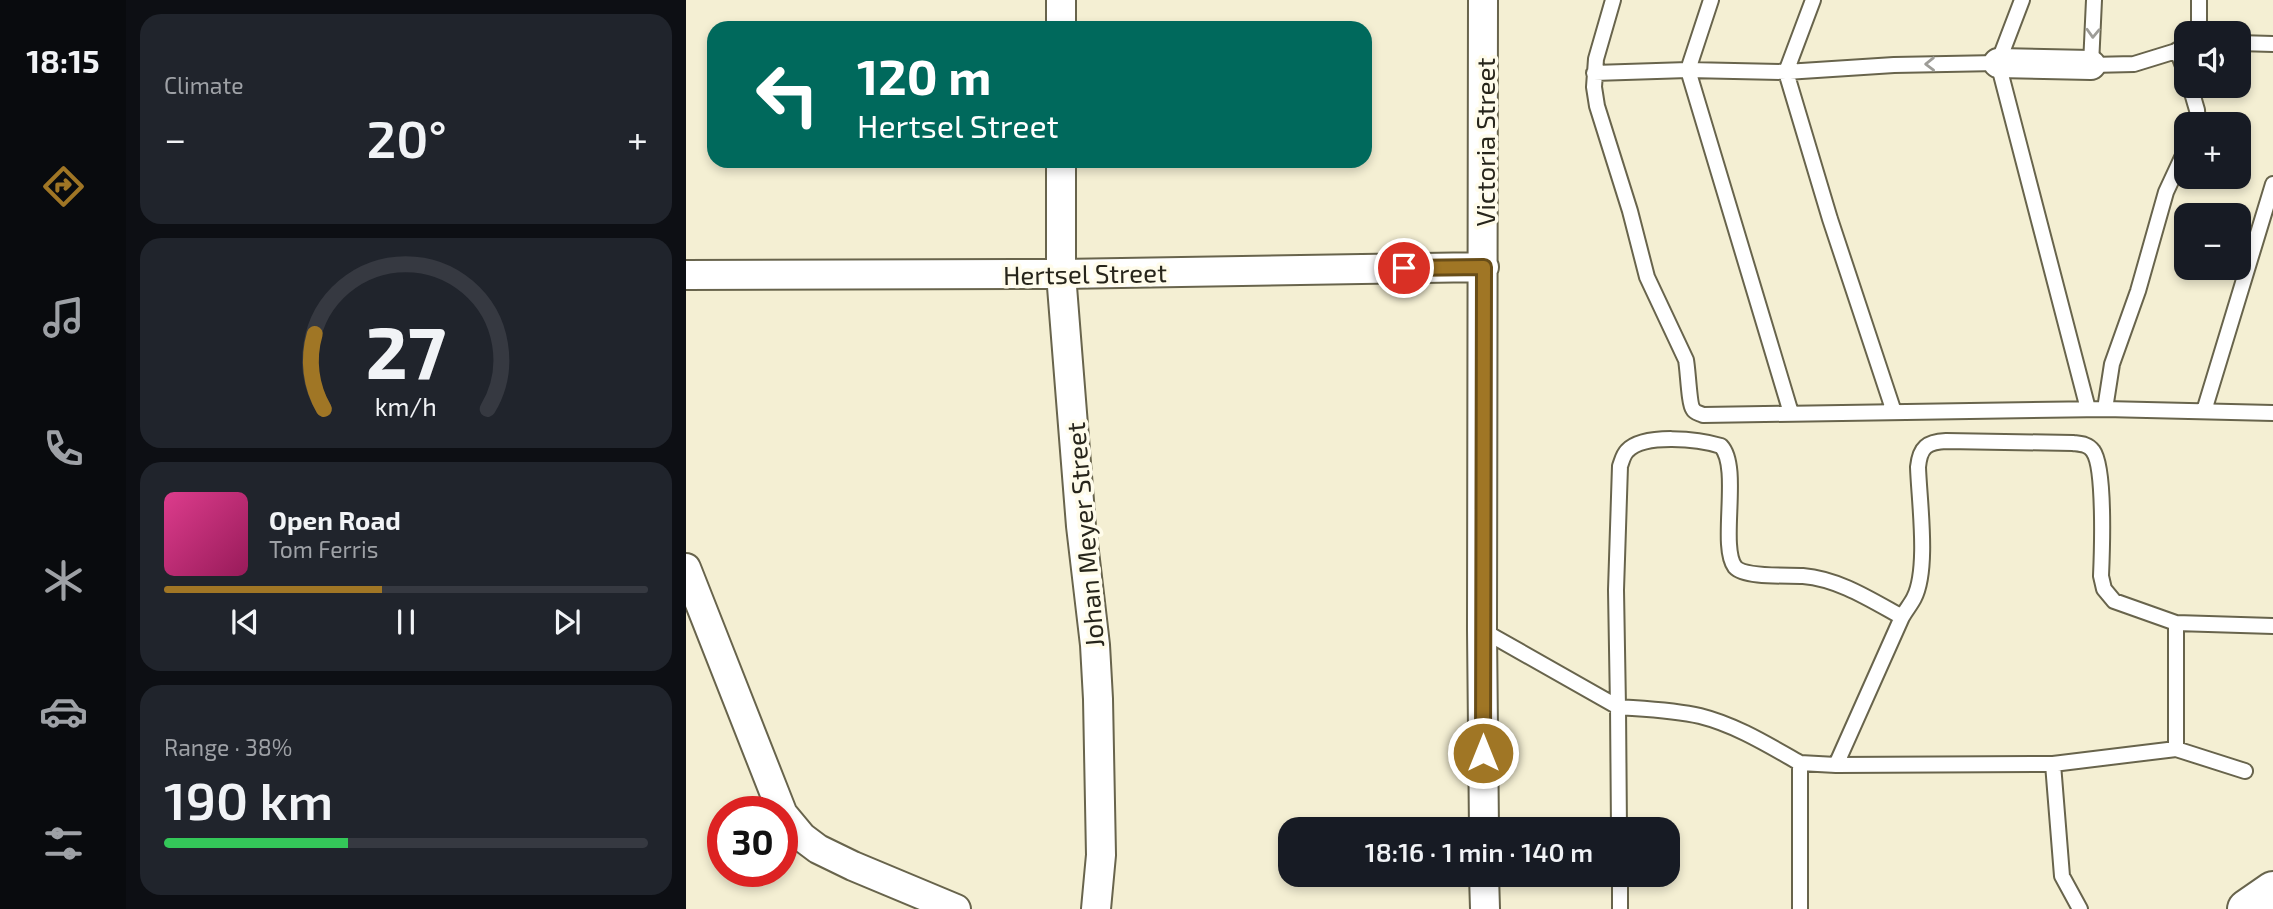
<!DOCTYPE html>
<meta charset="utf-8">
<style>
body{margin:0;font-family:"Exo 2",sans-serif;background:#20242c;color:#f1f3f6;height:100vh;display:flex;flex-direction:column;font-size:26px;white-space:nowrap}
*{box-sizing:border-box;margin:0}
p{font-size:23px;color:#9ea1a6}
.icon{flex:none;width:38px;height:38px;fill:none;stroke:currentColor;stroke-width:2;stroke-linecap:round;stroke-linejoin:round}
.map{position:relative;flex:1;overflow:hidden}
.side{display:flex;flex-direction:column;gap:14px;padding:14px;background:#0d0f14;width:560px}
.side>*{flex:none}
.banner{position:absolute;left:21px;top:21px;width:665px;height:147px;border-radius:21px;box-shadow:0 4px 10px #0003;background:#00695c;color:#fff;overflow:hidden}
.tools{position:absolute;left:1488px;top:21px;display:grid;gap:14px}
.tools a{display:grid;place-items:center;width:77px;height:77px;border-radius:14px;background:#171b24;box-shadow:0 4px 10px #0003;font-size:35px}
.speed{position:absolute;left:21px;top:796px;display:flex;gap:14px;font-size:35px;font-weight:700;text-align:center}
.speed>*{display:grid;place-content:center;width:91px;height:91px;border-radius:50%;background:#171b24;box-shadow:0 4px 10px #0003;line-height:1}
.speed .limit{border:10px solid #d22;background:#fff;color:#111}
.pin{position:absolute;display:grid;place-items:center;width:60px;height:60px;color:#fff;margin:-30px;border:4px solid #fff;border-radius:50%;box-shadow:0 2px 7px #0007}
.me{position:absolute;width:77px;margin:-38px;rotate:0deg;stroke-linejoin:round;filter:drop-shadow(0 0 5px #0008)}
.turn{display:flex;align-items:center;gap:24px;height:147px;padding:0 35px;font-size:32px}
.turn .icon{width:91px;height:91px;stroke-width:2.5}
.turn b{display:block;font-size:49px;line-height:60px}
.big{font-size:52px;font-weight:600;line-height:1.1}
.side .card{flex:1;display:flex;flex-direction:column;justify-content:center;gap:10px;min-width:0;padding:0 24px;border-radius:21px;background:#20242c}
.side .dial{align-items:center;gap:0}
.dial svg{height:182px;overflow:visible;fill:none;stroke:#363941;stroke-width:7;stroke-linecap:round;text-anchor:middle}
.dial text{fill:#f1f3f6;stroke:none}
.song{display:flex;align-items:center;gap:21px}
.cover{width:84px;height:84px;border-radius:10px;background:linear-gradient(135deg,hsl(330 70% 55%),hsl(330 70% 35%))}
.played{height:7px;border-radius:4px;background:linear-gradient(90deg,#a07625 45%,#363941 45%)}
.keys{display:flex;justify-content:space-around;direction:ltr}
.heat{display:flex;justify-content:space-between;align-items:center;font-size:38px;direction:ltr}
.charge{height:10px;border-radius:5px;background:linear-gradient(90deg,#34c759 38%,#363941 0)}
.trip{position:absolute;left:592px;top:817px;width:402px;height:70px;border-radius:21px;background:#171b24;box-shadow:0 4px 10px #0003;font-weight:600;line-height:70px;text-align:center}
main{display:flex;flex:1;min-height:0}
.menu{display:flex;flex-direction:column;width:126px;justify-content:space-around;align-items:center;background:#090b0e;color:#9ea1a6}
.menu .icon{width:49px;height:49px}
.menu .selected{color:#a07625}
.menu b{font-size:32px;color:#f1f3f6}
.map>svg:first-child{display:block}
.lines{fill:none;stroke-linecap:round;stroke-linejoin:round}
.lane-casing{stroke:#68644c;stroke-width:18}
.street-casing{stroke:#68644c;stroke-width:32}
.primary-casing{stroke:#68644c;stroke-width:42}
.lane{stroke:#fff;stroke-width:14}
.street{stroke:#fff;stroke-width:28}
.primary{stroke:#fff;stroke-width:38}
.oneway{stroke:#9e9d98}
.route-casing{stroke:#684d18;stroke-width:18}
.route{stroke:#a07625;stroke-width:12}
.labels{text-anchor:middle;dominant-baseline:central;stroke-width:7;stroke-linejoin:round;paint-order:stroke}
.street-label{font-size:26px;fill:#27251b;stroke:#fffceb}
</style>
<main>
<nav class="menu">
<b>18:15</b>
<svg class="icon selected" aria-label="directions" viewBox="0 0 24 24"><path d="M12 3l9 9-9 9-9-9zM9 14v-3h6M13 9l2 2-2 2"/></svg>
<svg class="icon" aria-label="music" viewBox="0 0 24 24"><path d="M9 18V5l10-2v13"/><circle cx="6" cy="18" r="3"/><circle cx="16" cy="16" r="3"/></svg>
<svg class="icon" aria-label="phone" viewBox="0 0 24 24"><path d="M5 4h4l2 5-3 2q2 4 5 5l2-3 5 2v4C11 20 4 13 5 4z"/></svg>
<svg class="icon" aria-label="climate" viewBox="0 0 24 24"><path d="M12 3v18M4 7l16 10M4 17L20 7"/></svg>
<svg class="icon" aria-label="car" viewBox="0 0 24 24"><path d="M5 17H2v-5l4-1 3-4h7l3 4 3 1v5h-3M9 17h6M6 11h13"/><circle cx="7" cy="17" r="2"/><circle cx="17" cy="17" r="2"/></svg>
<svg class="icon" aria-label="filters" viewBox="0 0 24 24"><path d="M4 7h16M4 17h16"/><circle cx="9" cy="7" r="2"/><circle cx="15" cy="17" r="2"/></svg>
</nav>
<section class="side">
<div class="card"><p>Climate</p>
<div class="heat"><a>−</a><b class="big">20°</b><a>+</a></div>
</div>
<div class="card dial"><svg viewBox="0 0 100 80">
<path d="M14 69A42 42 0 1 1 86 69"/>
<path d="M14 69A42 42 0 0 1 10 36" stroke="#a07625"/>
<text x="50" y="56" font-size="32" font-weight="700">27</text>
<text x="50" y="72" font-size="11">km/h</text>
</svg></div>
<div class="card">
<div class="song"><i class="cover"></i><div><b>Open Road</b><p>Tom Ferris</p></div></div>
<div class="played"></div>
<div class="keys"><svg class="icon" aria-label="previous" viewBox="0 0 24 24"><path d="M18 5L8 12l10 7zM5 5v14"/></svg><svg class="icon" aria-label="pause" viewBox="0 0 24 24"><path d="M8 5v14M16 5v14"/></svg><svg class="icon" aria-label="next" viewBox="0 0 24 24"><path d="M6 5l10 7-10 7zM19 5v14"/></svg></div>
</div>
<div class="card"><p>Range · 38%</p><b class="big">190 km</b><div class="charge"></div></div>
</section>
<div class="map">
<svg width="1587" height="909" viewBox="0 0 1587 909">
<rect width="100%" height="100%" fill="#f4efd3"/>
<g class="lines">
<!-- lane casing -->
<g class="lane-casing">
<path id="lane" d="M927 0 910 59 908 87 911 106 944 211 961 277 1000 360C1002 370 1003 404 1007 409 1009 413 1013 413 1017 415L1419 409 1587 413
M1025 0 1002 70 1105 413
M1127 0 1100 72 1144 219 1208 412
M1336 0 1312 63 1402 409
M1408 0 1405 65 1448 64 1500 48
M1513 0V33
M1552 43 1587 44
M1491 50 1500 74
M908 73 1002 70 1100 72 1208 65 1312 63
M1504 86 1511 110 1512 124
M1419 409 1426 364 1452 291 1480 192 1500 149
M1518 411 1587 184
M1490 623 1587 626
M796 630 932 707 933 830
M1114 763C1082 745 1050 725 1014 716 988 710 959 709 932 707L930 590 934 466C936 461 937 455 941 451 958 433 1013 439 1035 446 1055 467 1033 546 1049 567 1059 578 1102 575 1117 576 1153 579 1185 600 1216 617
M1150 765 1216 617C1220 610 1225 604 1228 598 1243 569 1233 500 1232 467 1234 447 1241 442 1260 441L1387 443C1395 444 1402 444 1407 451 1419 467 1416 553 1415 576L1418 589 1428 601 1490 623V749
M934 875V909
M1114 909V763L1150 765 1367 764
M1394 909 1376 876 1367 764 1490 749 1559 771"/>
</g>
<!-- street casing -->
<g class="street-casing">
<path id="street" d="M375 0V28
M797 0 796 630 798 830
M1312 63 1405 65
M375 161V274L395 526 409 645 412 699 415 855 410 909
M0 275 375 274 798 267
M0 568 96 812
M96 813 116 837 132 849 167 866 270 909
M798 875 799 909"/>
</g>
<!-- primary casing -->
<g class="primary-casing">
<path id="primary" d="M1561 909 1587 891"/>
</g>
<!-- lane -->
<use href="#lane" class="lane"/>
<!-- street -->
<use href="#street" class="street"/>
<!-- primary -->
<use href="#primary" class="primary"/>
</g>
<!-- one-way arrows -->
<defs><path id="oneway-chevron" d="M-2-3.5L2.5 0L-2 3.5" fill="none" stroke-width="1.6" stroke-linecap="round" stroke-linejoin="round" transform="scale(1.75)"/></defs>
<g class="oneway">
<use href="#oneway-chevron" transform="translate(1407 33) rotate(92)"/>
<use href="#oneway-chevron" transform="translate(1244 64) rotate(179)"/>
</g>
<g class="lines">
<!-- route casing -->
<g class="route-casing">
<path id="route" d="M718 268 798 267 797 753"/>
</g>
<!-- route -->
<use href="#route" class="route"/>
</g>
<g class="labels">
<!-- street labels -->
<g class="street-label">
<text transform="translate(798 142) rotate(-90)">Victoria Street</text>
<text transform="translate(399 273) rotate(-1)">Hertsel Street</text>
<text transform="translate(398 535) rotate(-95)">Johan Meyer Street</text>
</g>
</g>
</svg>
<div class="tools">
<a><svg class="icon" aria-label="sound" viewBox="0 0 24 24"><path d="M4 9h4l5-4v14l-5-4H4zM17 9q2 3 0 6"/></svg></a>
<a>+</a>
<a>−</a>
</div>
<div class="speed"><div class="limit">30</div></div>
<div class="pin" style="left:718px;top:268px;background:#d93025"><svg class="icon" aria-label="arrive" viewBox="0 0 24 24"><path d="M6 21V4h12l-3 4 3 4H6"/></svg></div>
<svg class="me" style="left:797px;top:753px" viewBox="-20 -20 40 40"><circle r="17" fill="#a07625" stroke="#fff" stroke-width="3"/><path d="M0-11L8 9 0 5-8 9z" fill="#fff"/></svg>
<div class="trip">18:16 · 1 min · 140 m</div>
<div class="banner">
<div class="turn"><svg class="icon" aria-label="left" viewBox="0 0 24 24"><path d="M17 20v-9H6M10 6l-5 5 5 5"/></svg><div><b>120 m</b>Hertsel Street</div></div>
</div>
</div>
</main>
